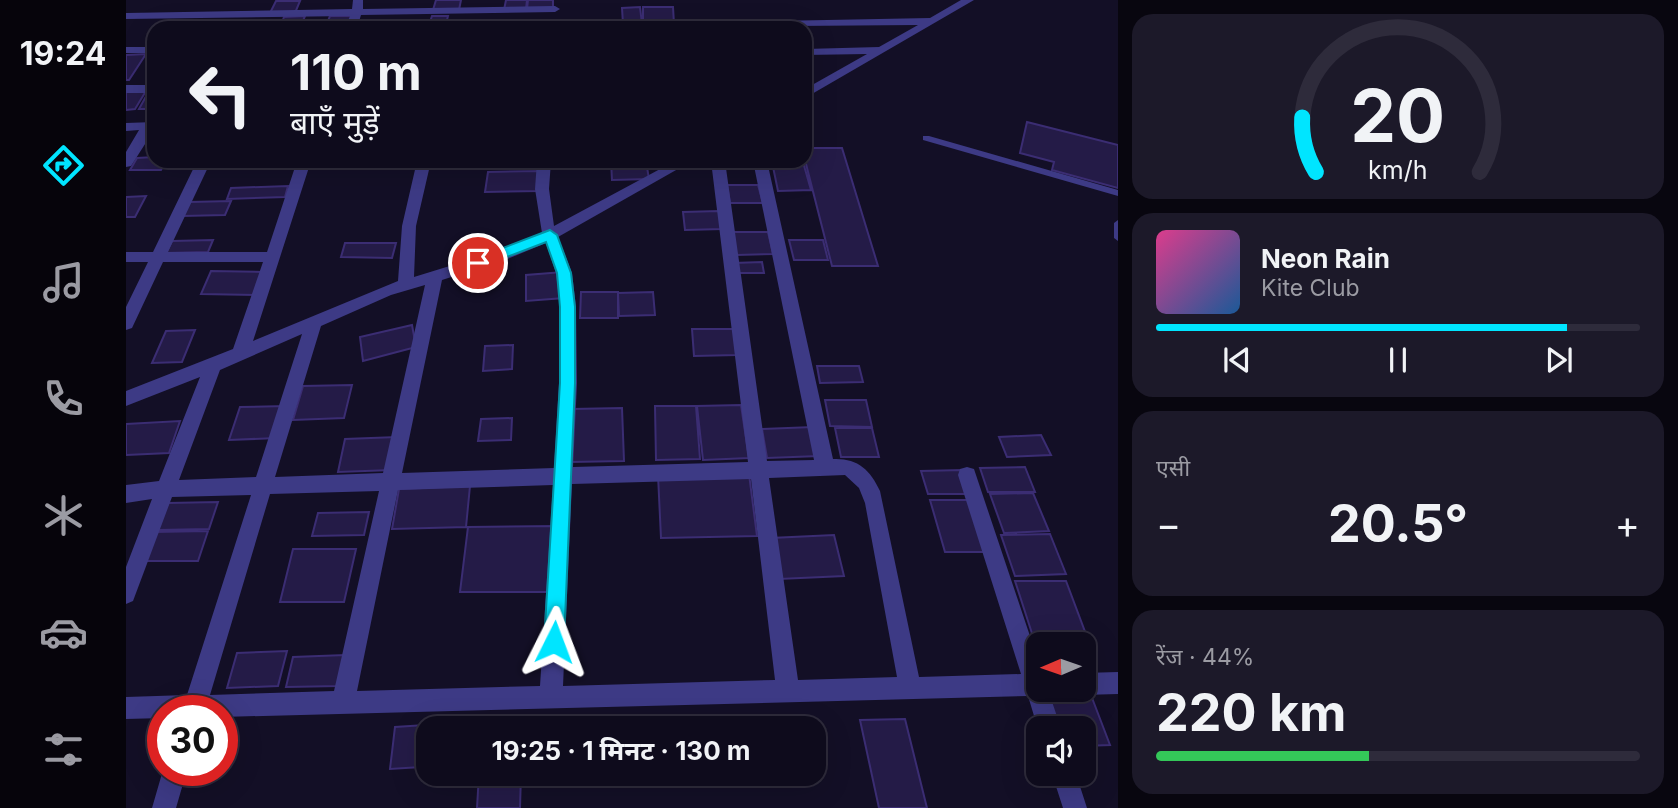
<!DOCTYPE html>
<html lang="hi">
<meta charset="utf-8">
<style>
body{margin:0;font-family:Inter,"Noto Sans Devanagari",sans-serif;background:#1c1929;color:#f1f3f6;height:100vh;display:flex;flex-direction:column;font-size:26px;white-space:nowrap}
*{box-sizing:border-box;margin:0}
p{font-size:23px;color:#9b9ba3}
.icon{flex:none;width:38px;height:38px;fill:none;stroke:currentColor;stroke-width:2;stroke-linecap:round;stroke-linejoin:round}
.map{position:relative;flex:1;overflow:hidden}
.panel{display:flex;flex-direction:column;gap:14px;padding:14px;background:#08060f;width:560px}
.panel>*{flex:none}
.guide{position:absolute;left:21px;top:21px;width:665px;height:147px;border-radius:21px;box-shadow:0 7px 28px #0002,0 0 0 2px #2e2b3b;background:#0e0b1c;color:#f1f3f6;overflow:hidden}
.needle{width:46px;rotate:268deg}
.controls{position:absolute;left:900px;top:632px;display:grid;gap:14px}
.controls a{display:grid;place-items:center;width:70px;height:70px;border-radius:14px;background:#0e0b1c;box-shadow:0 7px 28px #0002,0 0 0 2px #2e2b3b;font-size:35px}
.speed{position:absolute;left:21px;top:695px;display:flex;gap:14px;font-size:35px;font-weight:700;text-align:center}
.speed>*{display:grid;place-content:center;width:91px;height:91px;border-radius:50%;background:#0e0b1c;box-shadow:0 7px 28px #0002,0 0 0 2px #2e2b3b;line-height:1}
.speed .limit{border:10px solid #d22;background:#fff;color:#111}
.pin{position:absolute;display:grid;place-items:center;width:60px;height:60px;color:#fff;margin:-30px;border:4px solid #fff;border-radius:50%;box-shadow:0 2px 7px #0007}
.me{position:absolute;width:77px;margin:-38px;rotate:3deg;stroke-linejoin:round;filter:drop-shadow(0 0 5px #0008)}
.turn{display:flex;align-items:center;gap:24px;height:147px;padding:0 28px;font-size:32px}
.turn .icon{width:91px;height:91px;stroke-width:2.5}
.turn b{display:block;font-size:49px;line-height:60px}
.big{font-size:52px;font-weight:700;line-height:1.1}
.panel .tile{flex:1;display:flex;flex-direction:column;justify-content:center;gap:10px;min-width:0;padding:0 24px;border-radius:21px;background:#1c1929}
.panel .dial{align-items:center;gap:0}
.dial svg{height:182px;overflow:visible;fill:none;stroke:#2e2b3b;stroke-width:7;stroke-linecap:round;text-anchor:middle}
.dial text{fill:#f1f3f6;stroke:none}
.song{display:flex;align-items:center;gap:21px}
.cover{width:84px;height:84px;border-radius:10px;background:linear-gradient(135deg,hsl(330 70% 55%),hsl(210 70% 35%))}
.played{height:7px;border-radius:4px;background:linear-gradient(90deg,#00e5ff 85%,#2e2b3b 85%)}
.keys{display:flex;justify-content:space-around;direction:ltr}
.heat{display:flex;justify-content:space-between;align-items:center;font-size:38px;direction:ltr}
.charge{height:10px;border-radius:5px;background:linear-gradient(90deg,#34c759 44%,#2e2b3b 0)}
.trip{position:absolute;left:290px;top:716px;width:410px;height:70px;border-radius:21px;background:#0e0b1c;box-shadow:0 7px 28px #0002,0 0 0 2px #2e2b3b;font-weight:700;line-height:70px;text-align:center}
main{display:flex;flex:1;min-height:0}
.menu{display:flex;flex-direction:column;width:126px;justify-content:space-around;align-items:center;background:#06040b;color:#9b9ba3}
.menu .icon{width:49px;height:49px}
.menu .selected{color:#00e5ff}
.menu b{font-size:32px;color:#f1f3f6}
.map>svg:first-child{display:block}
.building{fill:#241b47;stroke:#3b2d73;stroke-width:2}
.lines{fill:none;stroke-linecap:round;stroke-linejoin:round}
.lane{fill:#3d3a85;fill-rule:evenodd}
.street{fill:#3d3a85;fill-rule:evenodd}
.route{fill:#00e5ff;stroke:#0095a6;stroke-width:2}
</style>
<main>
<nav class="menu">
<b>19:24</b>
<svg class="icon selected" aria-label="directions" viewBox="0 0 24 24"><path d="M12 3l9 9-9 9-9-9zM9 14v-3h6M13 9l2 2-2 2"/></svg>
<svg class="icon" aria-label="music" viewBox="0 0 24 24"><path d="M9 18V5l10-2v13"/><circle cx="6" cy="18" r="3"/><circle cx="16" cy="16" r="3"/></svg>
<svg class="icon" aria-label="phone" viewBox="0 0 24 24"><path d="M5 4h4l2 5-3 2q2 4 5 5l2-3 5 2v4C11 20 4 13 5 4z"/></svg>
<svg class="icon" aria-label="climate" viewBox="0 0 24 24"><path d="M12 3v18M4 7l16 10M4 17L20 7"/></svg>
<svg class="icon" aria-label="car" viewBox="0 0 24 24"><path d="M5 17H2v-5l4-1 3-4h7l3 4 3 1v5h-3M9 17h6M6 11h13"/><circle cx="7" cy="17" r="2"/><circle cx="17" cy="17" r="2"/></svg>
<svg class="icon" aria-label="filters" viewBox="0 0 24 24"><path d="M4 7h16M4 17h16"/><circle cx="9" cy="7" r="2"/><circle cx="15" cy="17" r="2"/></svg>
</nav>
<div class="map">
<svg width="992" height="808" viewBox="0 0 992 808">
<rect width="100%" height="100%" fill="#130f26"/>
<!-- building -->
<path class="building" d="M310 0H335L333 10H307Z
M380 0H401L400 9 378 10Z
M402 0H427V8L401 9Z
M150 1H174L169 13H144Z
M514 7 516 24H497L496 8Z
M517 7H547L548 24H517Z
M179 16 174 28H154L158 17Z
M204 16H226L222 28H199Z
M306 16H322L319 28H302Z
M20 54 3 80H0V55Z
M20 91 9 109 0 110V92Z
M23 91H28V109H13Z
M901 122 992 145V188L926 170 928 162 894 153Z
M679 148H716L752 266H706L679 160Z
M28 157V161H40L35 170H4L11 158Z
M485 161H520L523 179 486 180Z
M646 162H677L685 190 652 191Z
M415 171 413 191 359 192 362 172Z
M601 185H632L637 203H604Z
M162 186 159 197 101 199 105 188Z
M20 196 9 217H0V197Z
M105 201 99 215 57 216 64 202Z
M593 211 596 229 559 230 557 212Z
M606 232H642L647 254 610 255Z
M87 240 82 252 40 253 46 241Z
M663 240H697L702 260H668Z
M219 243H270L266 258 215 257Z
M636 262 638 273H610L608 263Z
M85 271 139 272 130 295 75 294Z
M437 272 438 298 400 301V275Z
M455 292H492V318H454Z
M527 292 529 315 493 316 492 293Z
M286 325 290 347 237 361 234 337Z
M566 329H608L611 355 568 356Z
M69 330 56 362 26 363 40 331Z
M387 345 386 369 357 371 359 346Z
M691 366H733L737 382 694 383Z
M226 385 218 418 167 420 177 386Z
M699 400H740L746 427 704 426Z
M615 405 623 458 577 460 571 406Z
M160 406 151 438 103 440 114 407Z
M529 406H570L574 459 530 460Z
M496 408 498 461 445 462 446 409Z
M386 418 385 440 352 441 355 419Z
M54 421 43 453 0 455V424Z
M687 427 693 456 641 458 636 429Z
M709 428H746L753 457H715Z
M915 435 925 455 881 457 873 437Z
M271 437 266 470 212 472 219 439Z
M899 467 909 492H862L854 468Z
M837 470 845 494H802L795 471Z
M623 474 631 536 535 538 532 475Z
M344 486 340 527 266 529 273 489Z
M907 493 923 531 878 533 864 494Z
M804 500H849L865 552H819Z
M92 502 83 529 32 530 42 503Z
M243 512 238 535 186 536 192 513Z
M432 526 429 592H334L342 527Z
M82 531 72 561H15L27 532Z
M924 534 940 574 889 576 875 535Z
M708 535 718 576 653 579 645 538Z
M167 549H230L218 602H154Z
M889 581H940L967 653H957V644H912V652Z
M161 651 152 686 101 688 111 653Z
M219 655 213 686 160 687 167 657Z
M963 690 984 745 957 746V728H928L915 692Z
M397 717V728H357V720Z
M779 719 801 808H753L734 720Z
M299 725 295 767 264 769 269 727Z
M353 774H395L394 808H351Z"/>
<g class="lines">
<!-- lane -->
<path class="lane" d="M797 136H803L992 190V196L797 140Z
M992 220V241L988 238V223Z"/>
<!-- street -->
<path class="street" d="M227 0H237V9L429 6 434 9 429 12 235 15 231 28H219L224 16 0 19V13L226 9Z
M835 0H848L679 98V89L741 54 679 55V49L753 47 792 25 426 28 432 25 804 18Z
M0 47H28V53H0Z
M0 85H28V93H0Z
M28 122V130L5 166 0 167V152L13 130 0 131V123Z
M71 161H85L42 252H141L171 161H185L127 341 272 281 276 226 291 161H305L290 226 288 277 369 252 416 233 409 189 411 161H425L423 189 428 226 549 161H566L432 237 446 273 450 307 451 383 447 467 622 462 585 161H599L641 461 688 460 627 161H641L707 459C731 458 744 469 754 491L793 677 895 674 832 475 834 469 841 467 848 469 850 475 912 660V690H922L935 728 912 729 902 696 96 717V710H37V718L0 719V697L61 695 125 495 46 497 7 601 0 604V567L26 499 0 503V485L33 481 74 377 0 406V391L107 349 137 262H37L6 328 0 330V307L22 262H0V252H27ZM420 243 430 273 434 307 433 383 428 468 276 473 316 280 379 260ZM299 285 257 473 149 477 195 326 265 295ZM176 334 130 477 53 480 94 370ZM719 475 733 488 739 503 771 677 672 680 643 478ZM625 479 649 680 437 686 446 484ZM427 485 414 686 231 691 272 490ZM253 491 208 691 84 695 144 494Z
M992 672V694L957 695 949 692 948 690H957V673Z
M37 770H61L50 808H26Z
M926 774H950L961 808H937Z"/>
</g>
<!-- route -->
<path class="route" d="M424 230 431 235 445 273 449 307V383L438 642 435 649 428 652 421 649 418 642 434 383V307L431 273 420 242 352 268 346 263 348 259Z"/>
</svg>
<div class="controls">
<a><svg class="needle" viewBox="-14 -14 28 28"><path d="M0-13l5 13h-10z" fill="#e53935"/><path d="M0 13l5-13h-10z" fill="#9b9ba3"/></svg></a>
<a><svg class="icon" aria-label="sound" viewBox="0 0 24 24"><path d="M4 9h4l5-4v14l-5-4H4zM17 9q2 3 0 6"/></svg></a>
</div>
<div class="speed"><div class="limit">30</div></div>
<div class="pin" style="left:352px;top:263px;background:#d93025"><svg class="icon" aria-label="arrive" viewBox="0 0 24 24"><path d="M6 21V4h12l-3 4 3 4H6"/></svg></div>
<svg class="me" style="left:428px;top:642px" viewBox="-20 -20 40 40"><path d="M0-17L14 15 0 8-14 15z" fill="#00e5ff" stroke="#fff" stroke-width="4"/></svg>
<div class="trip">19:25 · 1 मिनट · 130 m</div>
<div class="guide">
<div class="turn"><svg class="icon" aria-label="left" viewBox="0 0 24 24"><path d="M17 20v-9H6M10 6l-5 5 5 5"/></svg><div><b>110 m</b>बाएँ मुड़ें</div></div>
</div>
</div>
<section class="panel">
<div class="tile dial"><svg viewBox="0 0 100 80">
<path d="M14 69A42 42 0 1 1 86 69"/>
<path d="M14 69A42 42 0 0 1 8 45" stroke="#00e5ff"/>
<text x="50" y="56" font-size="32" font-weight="700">20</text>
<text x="50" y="72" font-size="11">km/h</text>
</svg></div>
<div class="tile">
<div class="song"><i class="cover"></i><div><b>Neon Rain</b><p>Kite Club</p></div></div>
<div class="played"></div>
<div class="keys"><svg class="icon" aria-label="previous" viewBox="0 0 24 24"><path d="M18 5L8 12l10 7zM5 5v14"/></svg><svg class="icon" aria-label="pause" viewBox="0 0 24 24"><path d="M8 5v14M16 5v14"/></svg><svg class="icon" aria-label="next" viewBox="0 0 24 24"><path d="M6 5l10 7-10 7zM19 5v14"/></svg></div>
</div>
<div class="tile"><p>एसी</p>
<div class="heat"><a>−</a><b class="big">20.5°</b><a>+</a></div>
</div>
<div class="tile"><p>रेंज · 44%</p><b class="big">220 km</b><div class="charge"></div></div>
</section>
</main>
